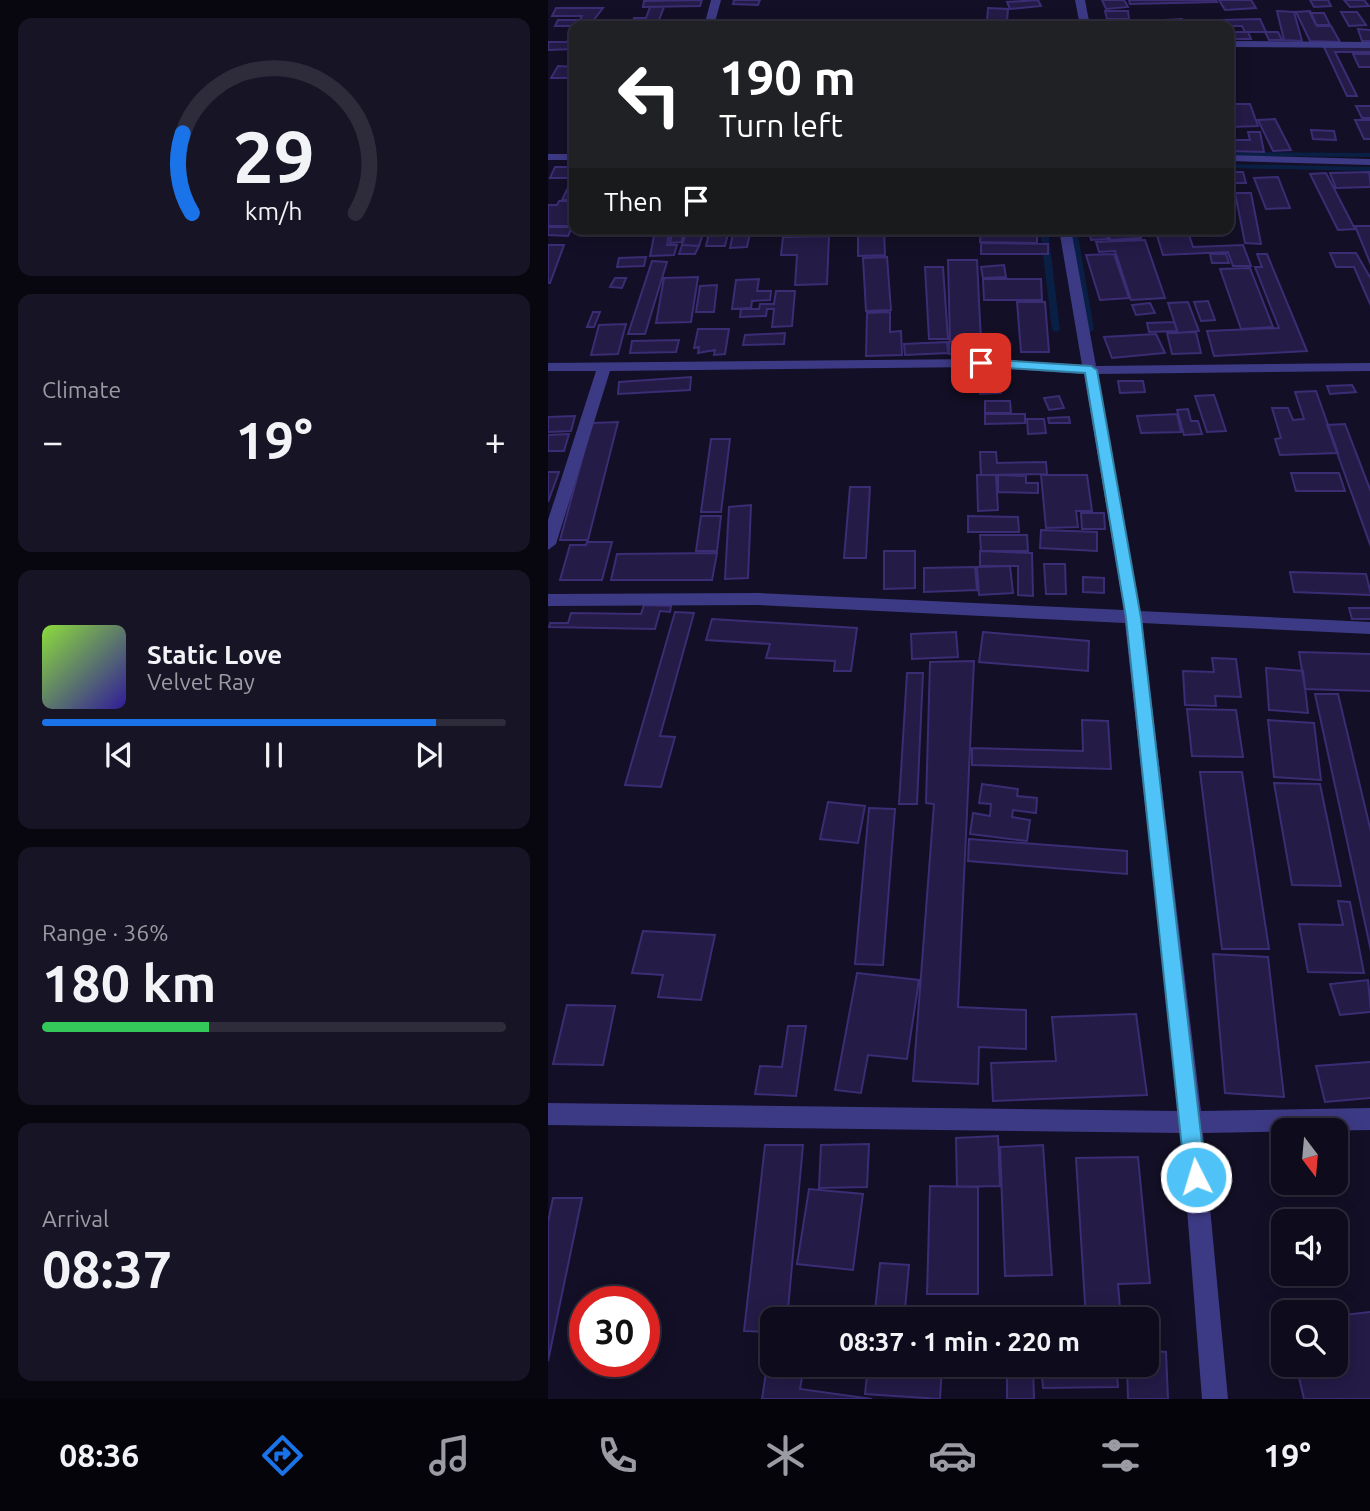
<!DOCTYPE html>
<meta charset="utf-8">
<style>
body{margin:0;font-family:Ubuntu,sans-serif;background:#171425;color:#f1f3f6;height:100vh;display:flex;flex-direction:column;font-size:26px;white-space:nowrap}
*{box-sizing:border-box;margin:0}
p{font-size:23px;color:#9b9ba3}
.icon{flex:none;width:38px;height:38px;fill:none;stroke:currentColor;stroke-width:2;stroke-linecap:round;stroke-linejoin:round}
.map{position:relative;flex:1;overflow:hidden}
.panel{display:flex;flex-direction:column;gap:18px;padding:18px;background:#08060f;width:548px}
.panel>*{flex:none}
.banner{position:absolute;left:21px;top:21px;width:665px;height:214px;border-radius:14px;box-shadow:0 4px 18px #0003,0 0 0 2px #2e2b3b;background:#202124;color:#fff;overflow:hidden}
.needle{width:46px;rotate:164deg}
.fabs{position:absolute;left:723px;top:1118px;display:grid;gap:14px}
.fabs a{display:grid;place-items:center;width:77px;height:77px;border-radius:14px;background:#0e0b1c;box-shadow:0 4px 18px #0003,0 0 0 2px #2e2b3b;font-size:35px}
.speed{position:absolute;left:21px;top:1286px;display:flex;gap:14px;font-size:35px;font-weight:700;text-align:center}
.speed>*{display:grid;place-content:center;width:91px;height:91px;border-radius:50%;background:#0e0b1c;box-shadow:0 4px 18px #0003,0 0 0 2px #2e2b3b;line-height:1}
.speed .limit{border:10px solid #d22;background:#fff;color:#111}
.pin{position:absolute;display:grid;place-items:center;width:60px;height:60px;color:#fff;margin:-30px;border-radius:14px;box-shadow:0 4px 10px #0006}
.me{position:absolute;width:77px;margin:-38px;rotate:355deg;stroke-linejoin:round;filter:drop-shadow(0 0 5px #0008)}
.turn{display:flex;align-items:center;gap:24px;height:147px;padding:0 35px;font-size:32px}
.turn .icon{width:91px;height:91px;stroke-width:2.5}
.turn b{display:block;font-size:49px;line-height:60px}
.then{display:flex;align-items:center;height:66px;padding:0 35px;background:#0003;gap:14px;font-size:26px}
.big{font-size:52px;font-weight:700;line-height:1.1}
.panel .tile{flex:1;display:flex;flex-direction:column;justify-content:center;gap:10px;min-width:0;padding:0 24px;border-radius:14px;background:#171425}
.panel .dial{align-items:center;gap:0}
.dial svg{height:182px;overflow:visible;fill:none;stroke:#2e2b3b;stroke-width:7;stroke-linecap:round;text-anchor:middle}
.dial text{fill:#f1f3f6;stroke:none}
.song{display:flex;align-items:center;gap:21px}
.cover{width:84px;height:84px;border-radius:10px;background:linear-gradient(135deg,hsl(90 70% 55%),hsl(250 70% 35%))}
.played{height:7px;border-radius:4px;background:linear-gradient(90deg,#1a73e8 85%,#2e2b3b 85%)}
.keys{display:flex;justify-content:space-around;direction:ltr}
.heat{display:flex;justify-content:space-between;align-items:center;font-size:38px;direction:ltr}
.charge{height:10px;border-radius:5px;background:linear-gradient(90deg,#34c759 36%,#2e2b3b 0)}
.trip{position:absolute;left:212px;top:1307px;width:399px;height:70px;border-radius:14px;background:#0e0b1c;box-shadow:0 4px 18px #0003,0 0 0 2px #2e2b3b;font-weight:700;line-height:70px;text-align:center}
.menu{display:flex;height:112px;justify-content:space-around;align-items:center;background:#06040b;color:#9b9ba3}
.menu .icon{width:49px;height:49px}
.menu .selected{color:#1a73e8}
.menu b{font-size:32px;color:#f1f3f6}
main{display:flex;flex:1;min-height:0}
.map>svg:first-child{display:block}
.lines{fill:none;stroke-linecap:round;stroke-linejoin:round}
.stream{fill:#0a1f44;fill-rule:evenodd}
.building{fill:#241b47;stroke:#3b2d73;stroke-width:2}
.street{fill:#3d3a85;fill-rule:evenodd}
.route{fill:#4fc3f7;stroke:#337fa1;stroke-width:2}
</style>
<main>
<section class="panel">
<div class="tile dial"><svg viewBox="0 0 100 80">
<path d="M14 69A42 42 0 1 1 86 69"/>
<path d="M14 69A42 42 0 0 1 10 34" stroke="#1a73e8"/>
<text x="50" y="56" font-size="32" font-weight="700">29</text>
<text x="50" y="72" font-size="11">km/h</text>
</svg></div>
<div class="tile"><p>Climate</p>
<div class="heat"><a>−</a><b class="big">19°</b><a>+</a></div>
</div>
<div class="tile">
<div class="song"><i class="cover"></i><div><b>Static Love</b><p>Velvet Ray</p></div></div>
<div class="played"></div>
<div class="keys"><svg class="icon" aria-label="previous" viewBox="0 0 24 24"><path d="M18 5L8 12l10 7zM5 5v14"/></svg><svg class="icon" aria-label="pause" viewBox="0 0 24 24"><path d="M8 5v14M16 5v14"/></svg><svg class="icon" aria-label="next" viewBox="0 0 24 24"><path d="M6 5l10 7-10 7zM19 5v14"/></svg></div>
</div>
<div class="tile"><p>Range · 36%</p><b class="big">180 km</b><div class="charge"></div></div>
<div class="tile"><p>Arrival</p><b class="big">08:37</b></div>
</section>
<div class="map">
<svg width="823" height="1399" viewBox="0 0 823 1399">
<rect width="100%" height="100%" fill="#130f26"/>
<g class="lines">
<!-- stream -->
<path class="stream" d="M681 152 823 153V157L681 156Z
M681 164 823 167V171L681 168Z
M492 229H500L512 330 508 332 504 330Z
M521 229H529L546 330 542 332 538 330Z"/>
</g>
<!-- building -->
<path class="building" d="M154 0 152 6 95 7 96 1Z
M186 0H212L210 5 185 4Z
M490 0 493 6 462 9 459 2Z
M554 0H576L580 7 558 9Z
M581 0H668L669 2 582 4Z
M671 0H703L708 8 677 10Z
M762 0H780L783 6 766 7Z
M796 0H816L821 6 802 7Z
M102 7H116L109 25H83L86 18H98Z
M8 8H55L45 21H56L53 26H29L34 16H4Z
M440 8 460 9 459 22 439 21Z
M557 11H580L581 19H559Z
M729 11 746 12 754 41 736 40Z
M762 11 769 26H783L792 42 762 41 748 12Z
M793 12H809L818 25 801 26Z
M762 13H776L782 25H768Z
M634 19 637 26H599L597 21Z
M712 19 718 32H697L694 26H682L684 30 681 31V26H636L634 21Z
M10 20H30L27 26H7Z
M560 20H595L596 26H561Z
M810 29 823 30V41H814Z
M24 32H26V49L0 50V42H19Z
M681 32H700L703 39H681Z
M717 32H730L734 40H721Z
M823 46V52H787L809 96H799L776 47Z
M805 54H823V67H811Z
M10 66 26 67V78H3Z
M681 104H702L710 126 681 127Z
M808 106H823V118H814Z
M727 119 743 150 725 151 710 120Z
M807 120H823V139H816Z
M763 130 786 131 788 140 765 139Z
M700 132H712L716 152 681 151V140H702Z
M7 167H25L21 178H2Z
M682 172H695L698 183H685Z
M821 172 823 187 788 188 782 173Z
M778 173 807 229 790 230 762 174Z
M26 175V200H14Z
M730 177 742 208 718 209 706 178Z
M687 193H703L713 244 697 243Z
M11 201H26L22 226H0V205H9Z
M807 226H823V265Z
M24 227 20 236 0 235V227Z
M162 229H181L177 246H158Z
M186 229H203L199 247 182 248Z
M310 229H336L337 255 310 256Z
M541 229H557L560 239 543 240Z
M559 229H590L593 238 562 240Z
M607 229H639L645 247 695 245 703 266H685L680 252 615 255Z
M139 230H156L151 246 134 245Z
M107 231H122L119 245H129L126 255 102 256Z
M124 231H135L134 242 122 243Z
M433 231 489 232V243L432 242Z
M281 236 279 284 247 285 249 255H233L235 237Z
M597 240 617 298 583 300 567 251 551 252 548 242Z
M433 243 500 244V254H433Z
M16 245 2 283H0V245Z
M134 245 151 246 147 254H131Z
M782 253H808L823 279V306L806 267H788Z
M566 254 581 298 552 300 538 255Z
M662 254H678L681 263H664Z
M709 254H719L759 351 666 356 659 331 731 328 707 267H714Z
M98 257 96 266 69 267 71 258Z
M339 257 343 310 318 311 315 258Z
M400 260H429L433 341H402Z
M104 261 119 262 97 334H80Z
M456 265 458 277 435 278 433 267Z
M377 267H395L400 339H381Z
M702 268 725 327 693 329 672 269Z
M150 277 143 322 108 323 116 278Z
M67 278H78L74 288 62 287Z
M211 279 209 291H223L222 300 204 301 203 308 184 309 188 280Z
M435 279H493L494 300H436Z
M169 285 166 312H148L152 286Z
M228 291H247L244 326 224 327 226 309H219L218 316 192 317 193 309H211L212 304H226Z
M660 301 667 320 653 321 646 302Z
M469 302H497L501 352H473Z
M640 302 651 331 630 333 620 303Z
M602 303 607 313 588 315 584 305Z
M45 312H52L46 327H39Z
M342 312V332L353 331 354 355 318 356 319 313Z
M626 322 629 331 601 332 599 323Z
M78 324 70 354 43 355 51 325Z
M150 329H181L177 354 166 355 167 350 150 353 151 347 146 348Z
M648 332 653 353 624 354 619 333Z
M237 333 236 344 195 345 197 335Z
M608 334 617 353 564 358 556 337Z
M131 340 128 352 82 353 84 341Z
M458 341 459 353 401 354V342Z
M399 342 400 353 357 355 356 344Z
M143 377 142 390 70 394 71 382Z
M431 377H451L453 393 432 394Z
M570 381H595L597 392 572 393Z
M804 385 808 392 782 394 779 386Z
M768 391 790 453 732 455 727 439 733 438 724 408H740L745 420 756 419 747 392Z
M666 395 678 431 659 432 647 396Z
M511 396 516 408 501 410 496 398Z
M437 401H462L463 413H437Z
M640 409 643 421H650L654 434 636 435 629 410Z
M437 414H477V423L437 424Z
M629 414 633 432 593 433 589 416Z
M27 416 23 431 0 432V417Z
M521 417 522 423H501L500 418Z
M479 419H496L498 433 480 434Z
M70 422 40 540H12L44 423Z
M797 424 823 492V547L779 425Z
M21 434 16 451H0V435Z
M163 439H182L173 512H153Z
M432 452H448L449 463 498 462 499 474 433 475Z
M0 472H11L0 502Z
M743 473H791L797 491H748Z
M429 475H448L450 510 430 511Z
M450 475 478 476V483H490V493L450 492Z
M493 475H539L544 511H528L530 527 498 528Z
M302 487H322L318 558H296Z
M203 505 200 578 177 579 181 507Z
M533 513H556L557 529H534Z
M153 516H173L169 551H148Z
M420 516 470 517 471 532H420Z
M493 530 549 532V551L492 548Z
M432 535H479L480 551H433Z
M39 542H64L54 580H12L22 545H38Z
M336 551H367V588L336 589Z
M432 551 484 553 485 596 470 595V566H432Z
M169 553 164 580H63L69 554Z
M496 564H517L518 594H498Z
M462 566 465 593 431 595 429 567Z
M427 567 429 590 376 592V568Z
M742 572 818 574 823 595 746 592Z
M535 577 556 578V593L535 592Z
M96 605 123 606 122 612 112 611 107 629 1 627 2 623H20L23 613 93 614Z
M801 608H823V619H804Z
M127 612 146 613 112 736 127 737 113 787 77 785Z
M164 619 309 628 303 671H286L287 661 218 658 222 644 158 640Z
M408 632 410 657 364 659 363 634Z
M435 632 541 641 540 671 431 662Z
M751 652 823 654V691L757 689Z
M664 658 688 659 693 697 667 696 668 706 637 705 635 671 666 672Z
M426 661 410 1007 478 1010V1049L431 1047 430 1084 365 1081 386 804 378 803 382 662Z
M718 668 755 671 760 713 721 710Z
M359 673H375L369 804H351Z
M767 694H790L823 832V951Z
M639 709 688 710 695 757 644 756Z
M534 720 560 721 563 769 424 765V748L535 751Z
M720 720 766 723 773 780 726 777Z
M652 772H694L721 949H674Z
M726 783 772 784 793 886 744 885Z
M434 784 470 789 469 796 489 798 488 813 465 810 464 817 482 820 479 841 422 834 425 813 442 816 443 804 431 803Z
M280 802 317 806 310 843 272 839Z
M321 808 347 809 335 965 307 964Z
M421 839 579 851V874L420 861Z
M790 901 802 902 816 973 760 972 751 924 795 925Z
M95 931 167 935 153 1000 110 997 115 975 84 973Z
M665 954 720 957 736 1097 677 1093Z
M309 973 371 980 359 1059 320 1055 313 1093 287 1090Z
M820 980 823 1012 792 1015 782 984Z
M19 1005 67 1006 55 1065 5 1064Z
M588 1014 599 1095 445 1101 443 1063 508 1061 504 1017Z
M240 1026H258L248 1096 207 1094 212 1066 234 1067Z
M823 1062V1098L777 1102 768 1066Z
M450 1136 452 1186 409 1187 408 1138Z
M321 1144 319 1187 271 1188 273 1145Z
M217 1145H255L239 1320H224V1332L196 1331Z
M495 1145 504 1275 457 1276 452 1147Z
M590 1157 602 1283 570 1284 573 1320H538L528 1158Z
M382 1186 430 1187V1294H379Z
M261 1189 315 1194 305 1270 249 1264Z
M5 1198H34L0 1361V1222Z
M332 1263 361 1265 356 1320H326Z
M823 1312V1399H756L748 1365H788V1316Z
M598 1350 618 1352 620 1399H580L579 1365H598Z
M221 1352 224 1365H256L252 1389 324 1399H214Z
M320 1365H394L392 1399 317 1394Z
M459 1365H485L486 1399H459Z
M493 1365H568L570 1387 495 1388Z"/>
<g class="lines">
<!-- street -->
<path class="street" d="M163 0H173L166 26H156Z
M527 0H537L542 26H532Z
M681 41 823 42V48L681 47Z
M0 154H26V160H0Z
M681 155 823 159V165L681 161Z
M511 229H523L548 366 823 363V371L549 374 592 611 823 622V634L594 623 653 1111 823 1108V1130L655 1133 680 1399H654L633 1133 0 1125V1103L631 1111 577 623 210 605 0 606V594L210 593 576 610 536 374 433 367 62 371 8 544 0 550V520L48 371H0V363L433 359 534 365Z"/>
</g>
<!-- route -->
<path class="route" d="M433 359 543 366 549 370 593 618 658 1177 655 1184 648 1188 640 1184 637 1177 578 618 537 373 428 366 427 363Z"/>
</svg>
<div class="fabs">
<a><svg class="needle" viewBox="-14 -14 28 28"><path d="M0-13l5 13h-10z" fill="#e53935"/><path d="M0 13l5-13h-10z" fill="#9b9ba3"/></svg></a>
<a><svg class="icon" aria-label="sound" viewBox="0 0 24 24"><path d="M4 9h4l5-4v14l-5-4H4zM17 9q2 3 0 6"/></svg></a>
<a><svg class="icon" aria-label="search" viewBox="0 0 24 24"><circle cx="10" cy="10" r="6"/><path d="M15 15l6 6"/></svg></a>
</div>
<div class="speed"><div class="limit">30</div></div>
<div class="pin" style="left:433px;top:363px;background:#d93025"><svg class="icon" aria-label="arrive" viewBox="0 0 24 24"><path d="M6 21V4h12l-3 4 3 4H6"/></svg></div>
<svg class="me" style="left:648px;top:1177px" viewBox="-20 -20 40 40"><circle r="17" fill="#4fc3f7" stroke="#fff" stroke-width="3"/><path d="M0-11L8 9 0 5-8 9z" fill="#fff"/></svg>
<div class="trip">08:37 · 1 min · 220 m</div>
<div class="banner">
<div class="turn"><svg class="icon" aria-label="left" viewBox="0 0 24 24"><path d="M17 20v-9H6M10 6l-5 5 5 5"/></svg><div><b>190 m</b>Turn left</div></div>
<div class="then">Then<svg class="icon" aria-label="arrive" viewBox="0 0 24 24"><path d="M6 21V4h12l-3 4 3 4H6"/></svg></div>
</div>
</div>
</main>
<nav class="menu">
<b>08:36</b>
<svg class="icon selected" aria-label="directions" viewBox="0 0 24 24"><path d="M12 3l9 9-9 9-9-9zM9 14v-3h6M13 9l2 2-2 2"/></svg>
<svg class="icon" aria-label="music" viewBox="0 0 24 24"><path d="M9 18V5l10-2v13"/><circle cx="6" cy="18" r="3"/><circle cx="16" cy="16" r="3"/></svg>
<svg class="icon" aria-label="phone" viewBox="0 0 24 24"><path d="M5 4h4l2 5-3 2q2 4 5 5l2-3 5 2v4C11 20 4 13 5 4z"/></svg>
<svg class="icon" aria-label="climate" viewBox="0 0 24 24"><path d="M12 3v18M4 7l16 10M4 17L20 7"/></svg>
<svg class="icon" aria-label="car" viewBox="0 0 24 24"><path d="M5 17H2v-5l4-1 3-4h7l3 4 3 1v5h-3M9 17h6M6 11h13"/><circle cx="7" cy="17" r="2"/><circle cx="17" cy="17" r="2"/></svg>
<svg class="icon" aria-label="filters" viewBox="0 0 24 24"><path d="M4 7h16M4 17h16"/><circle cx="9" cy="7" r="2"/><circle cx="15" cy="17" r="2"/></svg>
<b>19°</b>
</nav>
